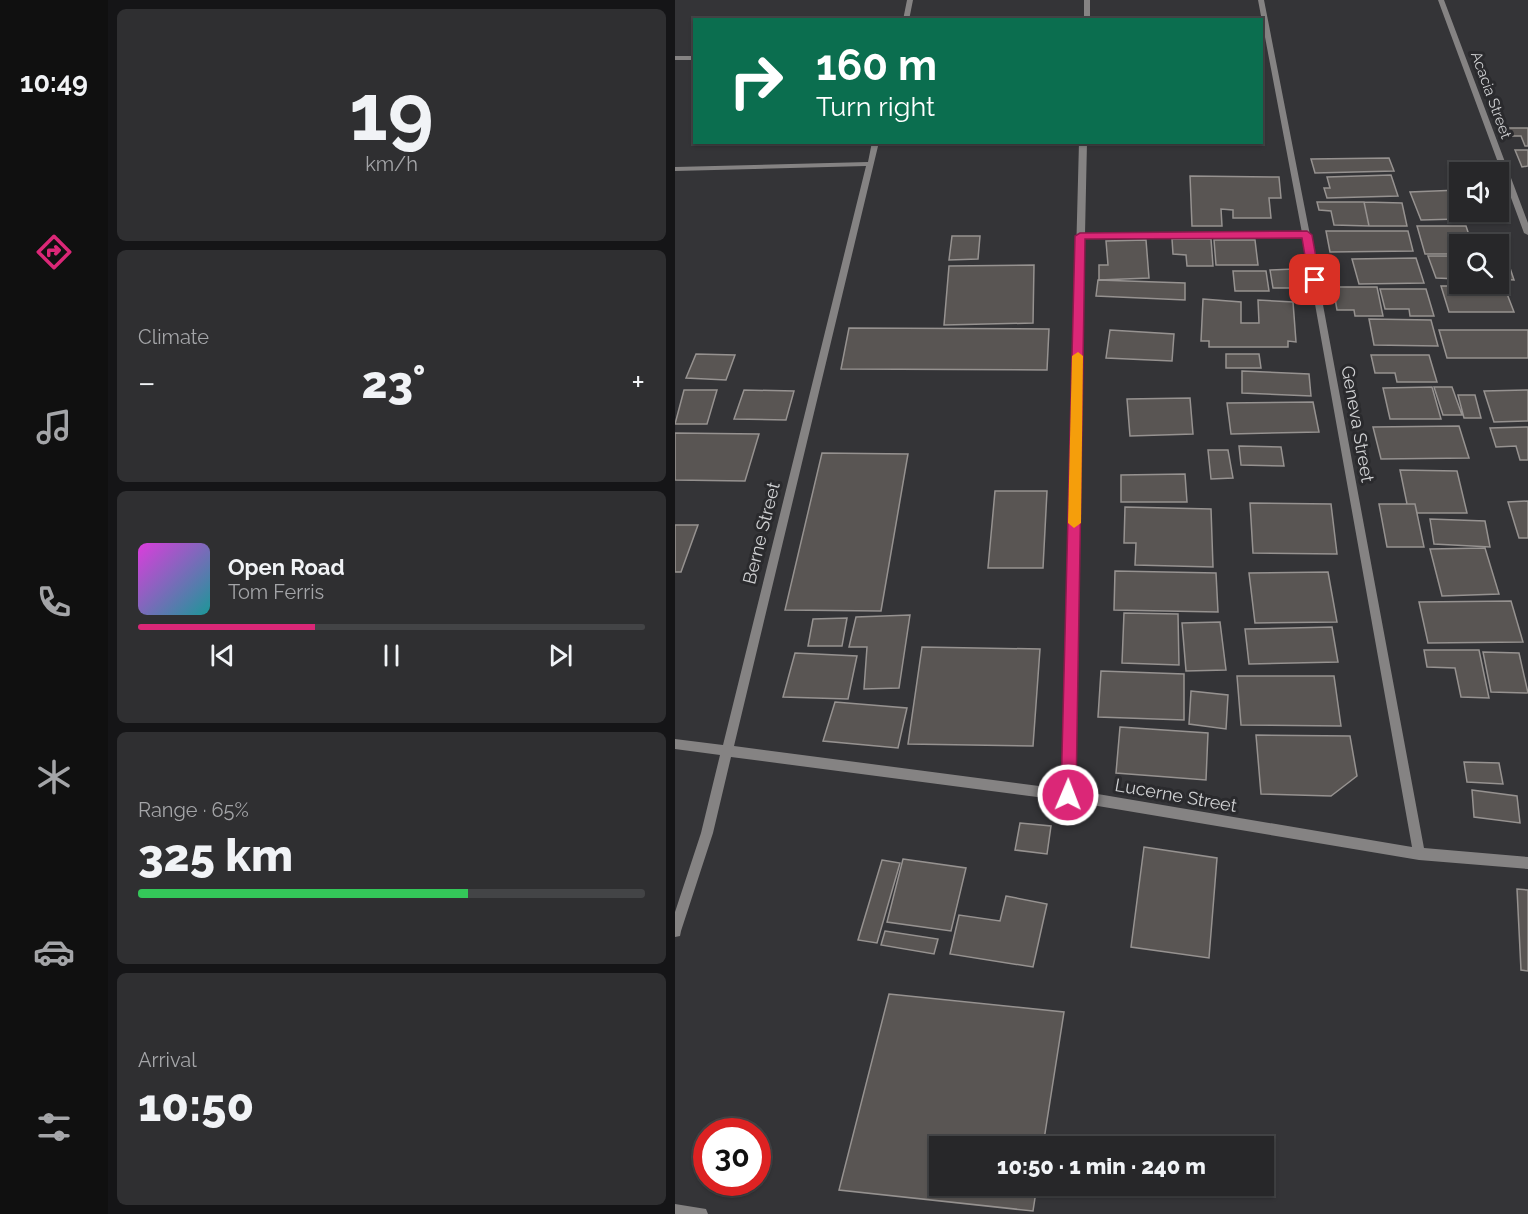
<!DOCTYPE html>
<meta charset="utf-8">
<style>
body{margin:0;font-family:Raleway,sans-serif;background:#2f2f31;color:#f1f3f6;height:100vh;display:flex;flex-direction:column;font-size:22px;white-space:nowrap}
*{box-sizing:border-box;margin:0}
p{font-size:20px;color:#a4a5a8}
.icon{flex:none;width:33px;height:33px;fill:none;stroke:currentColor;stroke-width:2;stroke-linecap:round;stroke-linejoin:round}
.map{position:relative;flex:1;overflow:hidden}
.side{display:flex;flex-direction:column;gap:9px;padding:9px;background:#151517;width:567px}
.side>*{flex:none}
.hud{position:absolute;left:18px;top:18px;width:570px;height:126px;border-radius:0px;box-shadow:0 2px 4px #0004,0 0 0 2px #434446;background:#0b6e4f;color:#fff;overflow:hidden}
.fabs{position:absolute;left:774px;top:162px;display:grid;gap:12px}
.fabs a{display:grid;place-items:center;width:60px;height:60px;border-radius:0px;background:#272729;box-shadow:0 2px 4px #0004,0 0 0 2px #434446;font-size:30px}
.speed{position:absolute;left:18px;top:1118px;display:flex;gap:12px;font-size:30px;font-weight:700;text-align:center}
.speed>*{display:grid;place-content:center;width:78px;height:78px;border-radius:50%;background:#272729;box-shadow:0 2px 4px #0004,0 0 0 2px #434446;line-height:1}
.speed .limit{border:9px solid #d22;background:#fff;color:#111}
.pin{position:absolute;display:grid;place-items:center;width:51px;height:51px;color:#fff;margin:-26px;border-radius:12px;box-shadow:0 3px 9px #0006}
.me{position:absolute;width:66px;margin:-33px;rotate:1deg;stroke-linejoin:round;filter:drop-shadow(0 0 4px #0008)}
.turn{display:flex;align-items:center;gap:21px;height:126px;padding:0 24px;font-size:27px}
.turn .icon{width:78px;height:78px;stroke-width:2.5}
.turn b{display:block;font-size:42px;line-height:51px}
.big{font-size:45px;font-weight:800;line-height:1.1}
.side .card{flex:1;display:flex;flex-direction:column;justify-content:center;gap:9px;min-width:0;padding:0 21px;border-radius:9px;background:#2f2f31}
.side .dial{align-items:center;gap:0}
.dial b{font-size:78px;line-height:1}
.song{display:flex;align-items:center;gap:18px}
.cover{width:72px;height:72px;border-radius:9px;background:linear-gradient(135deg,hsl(300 70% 55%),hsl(180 70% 35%))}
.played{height:6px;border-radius:3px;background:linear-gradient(90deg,#db2777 35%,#434446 35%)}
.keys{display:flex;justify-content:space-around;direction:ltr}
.heat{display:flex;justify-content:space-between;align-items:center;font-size:33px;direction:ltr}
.charge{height:9px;border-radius:4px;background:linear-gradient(90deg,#34c759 65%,#434446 0)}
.trip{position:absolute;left:254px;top:1136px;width:345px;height:60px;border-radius:0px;background:#272729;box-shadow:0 2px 4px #0004,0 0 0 2px #434446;font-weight:800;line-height:60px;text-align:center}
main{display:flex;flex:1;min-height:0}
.menu{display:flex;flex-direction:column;width:108px;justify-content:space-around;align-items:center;background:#101010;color:#a4a5a8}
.menu .icon{width:42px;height:42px}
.menu .on{color:#db2777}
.menu b{font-size:27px;color:#f1f3f6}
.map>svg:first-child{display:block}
.building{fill:#595553;stroke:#969290;stroke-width:1.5}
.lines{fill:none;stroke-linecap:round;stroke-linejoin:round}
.minor{fill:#858383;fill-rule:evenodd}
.route{fill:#db2777;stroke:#8e194d;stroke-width:1.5}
.slow{fill:#f59e0b}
.labels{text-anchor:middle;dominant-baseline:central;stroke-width:6;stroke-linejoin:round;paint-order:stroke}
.far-street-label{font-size:15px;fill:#d0d1d3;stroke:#2a2a2d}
.street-label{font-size:18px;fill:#d0d1d3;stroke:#2a2a2d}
</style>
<main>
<nav class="menu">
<b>10:49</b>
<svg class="icon on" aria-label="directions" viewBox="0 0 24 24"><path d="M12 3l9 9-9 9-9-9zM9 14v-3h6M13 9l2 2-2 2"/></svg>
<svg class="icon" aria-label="music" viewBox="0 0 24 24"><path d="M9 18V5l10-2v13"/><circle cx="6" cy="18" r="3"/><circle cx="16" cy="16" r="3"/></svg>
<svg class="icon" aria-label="phone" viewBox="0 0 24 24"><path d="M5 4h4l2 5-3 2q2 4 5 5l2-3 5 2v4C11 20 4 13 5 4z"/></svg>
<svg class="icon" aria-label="climate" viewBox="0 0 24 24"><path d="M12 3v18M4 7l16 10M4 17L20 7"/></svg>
<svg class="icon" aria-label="car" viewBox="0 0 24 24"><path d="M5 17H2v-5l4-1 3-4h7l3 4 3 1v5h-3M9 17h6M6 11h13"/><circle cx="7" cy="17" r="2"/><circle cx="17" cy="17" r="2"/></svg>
<svg class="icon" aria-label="filters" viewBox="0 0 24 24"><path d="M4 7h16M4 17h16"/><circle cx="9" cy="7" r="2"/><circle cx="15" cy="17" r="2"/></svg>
</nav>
<section class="side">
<div class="card dial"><b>19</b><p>km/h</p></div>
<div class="card"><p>Climate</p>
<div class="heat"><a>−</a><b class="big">23°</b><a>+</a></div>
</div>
<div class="card">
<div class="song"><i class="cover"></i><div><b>Open Road</b><p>Tom Ferris</p></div></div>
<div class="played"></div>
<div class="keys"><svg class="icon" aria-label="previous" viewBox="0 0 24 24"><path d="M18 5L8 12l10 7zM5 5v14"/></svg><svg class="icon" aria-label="pause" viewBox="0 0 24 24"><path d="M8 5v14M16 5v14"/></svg><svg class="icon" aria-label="next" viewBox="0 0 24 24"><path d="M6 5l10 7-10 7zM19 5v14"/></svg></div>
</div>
<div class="card"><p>Range · 65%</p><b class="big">325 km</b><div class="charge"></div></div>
<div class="card"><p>Arrival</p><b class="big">10:50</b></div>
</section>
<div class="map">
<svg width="853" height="1214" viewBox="0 0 853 1214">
<rect width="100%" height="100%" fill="#343437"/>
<!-- building -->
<path class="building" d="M829 128H853V146H850L846 136H833Z
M840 150H853V166L847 167Z
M714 158 719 171 640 173 636 159Z
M716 175 723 196 652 198 649 188H655L652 177Z
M515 176 604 177 606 198H594L596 218H558V210L546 209 547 226H517Z
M784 190V212H819L822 218 746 220 735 192Z
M642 202H689L694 226 659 225 656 211 644 210Z
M689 202 727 203 732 226H694Z
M742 226H791L797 244H784V254H750Z
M651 231H733L738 251 655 252Z
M277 236H305L303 259 274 260Z
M497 239H536L538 266H512L511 255 498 254Z
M471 240 474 278 424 280V265H433L431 241Z
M539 240H580L583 265H541Z
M753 256H784V279L761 278Z
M824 256H831L839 280 824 279Z
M741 258 749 283 684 284 677 259Z
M359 265 358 323 269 325 274 266Z
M620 269 623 288H598L595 270Z
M558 271H591L594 291H560Z
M423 280 510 283V300L421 296Z
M766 286H829L839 312H774Z
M658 287H702L708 316H680L679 310H662Z
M705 289H751L759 316H735L734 309H710Z
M528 299 566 302V323H584L583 300 618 302 621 342 613 341V347H534V341H526Z
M694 319 756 320 763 346 699 345Z
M174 328 374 329 372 370 166 369Z
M435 330 499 334 497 361 431 358Z
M764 330H853V358H772Z
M21 354 60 355 51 380 11 378Z
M551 354H584L586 368H551Z
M696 355H754L762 382H722L720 373H700Z
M567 371 634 374 636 396 567 393Z
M757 387 766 419H715L708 388Z
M759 387H777L787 415H768Z
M9 390H42L32 424H0Z
M69 390 119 391 111 420 59 419Z
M853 390V421L819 422 809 391Z
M783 395H800L806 418H789Z
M515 398 518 434 455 436 452 399Z
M638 402 644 432 556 434 552 403Z
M784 426 794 458 706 459 698 427Z
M853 427V460H845L841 446 821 447 815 428Z
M0 433 84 434 70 481 0 480Z
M564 446 606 447 609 466 566 465Z
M533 450H553L558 478 536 479Z
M147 453 233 454 206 611 110 610Z
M725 470 782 471 792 513H742L740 504H732Z
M510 474 512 502H446V475Z
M320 491H372L368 568H313Z
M853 501V538H844L833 502Z
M575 503 656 504 662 554 578 553Z
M704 504H740L749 547H712Z
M450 507 536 509 538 567 460 565 461 543H449Z
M755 519 810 521 815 547 759 544Z
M0 525H23L6 572H0Z
M810 548 824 594 767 596 755 549Z
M440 571 541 573 543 612 439 610Z
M653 572 662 622 580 623 574 573Z
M836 601 848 642 753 643 744 602Z
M449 613 503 614 504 665 447 663Z
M235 615 224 688 189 689 192 647H174L181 617Z
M172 618 167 646H133L138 619Z
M545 622 551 670 511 671 507 623Z
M657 627 663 662 574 664 570 629Z
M247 647 365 649 358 746 233 744Z
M749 650H804L814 698 786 697 780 668 752 667Z
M808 652 844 653 853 693 816 692Z
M120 653 182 656 173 699 108 697Z
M426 671 509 674V720L423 717Z
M562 676H659L666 726 566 725Z
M516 691 553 695 551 729 514 724Z
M160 702 232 708 223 748 148 741Z
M445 727 533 733 531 780 441 773Z
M581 735 675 736 682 776 656 796 586 794Z
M789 762 824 763 828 784 792 782Z
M797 790 842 796 845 823 799 817Z
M345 823 376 826 372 854 340 850Z
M469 847 542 858 534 958 456 947Z
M228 859 291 868 276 931 212 922Z
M207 860 225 863 202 943 183 940Z
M842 889 853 890V971L846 970Z
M331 896 372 904 358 967 275 954 284 915 325 921Z
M210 931 263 939 259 954 206 945Z
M214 994 389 1012 368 1146H264V1185H362L358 1211 164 1190Z"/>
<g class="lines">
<!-- minor -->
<path class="minor" d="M232 0H238L234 20H228Z
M409 0H415V20H409Z
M583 0H589L635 235 749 848 853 857V869L744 860 393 801 56 757 38 833 6 931 5 936 0 937V912L26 833 45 755 0 749V739L48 745 191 166 0 171V167L193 162 197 142H204L59 746 387 789 404 142H412L410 234 627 233ZM628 237 737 847 399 790 410 238Z
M763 0H769L853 223V235L849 233Z
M0 56H20V60H0Z
M0 1204 31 1209 33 1214H0Z"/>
</g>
<!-- route -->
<path class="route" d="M632 231 637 235 645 280 640 284 634 280 627 238 410 239 401 795 399 800 393 802 388 800 386 795 400 236 405 233Z"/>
<!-- slow -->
<path class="slow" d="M403 352 408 356 406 523 399 528 393 523 397 356Z"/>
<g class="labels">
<!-- far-street labels -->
<g class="far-street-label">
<text transform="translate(816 95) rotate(70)">Acacia Street</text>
</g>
<!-- street labels -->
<g class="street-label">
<text transform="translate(683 424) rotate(80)">Geneva Street</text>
<text transform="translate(86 533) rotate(-76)">Berne Street</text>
<text transform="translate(501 795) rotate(10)">Lucerne Street</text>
</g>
</g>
</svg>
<div class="fabs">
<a><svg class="icon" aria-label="sound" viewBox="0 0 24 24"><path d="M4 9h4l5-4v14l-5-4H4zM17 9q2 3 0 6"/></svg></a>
<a><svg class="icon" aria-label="search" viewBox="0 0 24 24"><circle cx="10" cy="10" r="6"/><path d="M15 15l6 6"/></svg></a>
</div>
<div class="speed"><div class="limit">30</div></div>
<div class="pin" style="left:640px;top:280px;background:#d93025"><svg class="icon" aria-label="arrive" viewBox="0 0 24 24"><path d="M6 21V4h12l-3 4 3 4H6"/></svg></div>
<svg class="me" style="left:393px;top:795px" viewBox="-20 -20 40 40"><circle r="17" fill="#db2777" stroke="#fff" stroke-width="3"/><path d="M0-11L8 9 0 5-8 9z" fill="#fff"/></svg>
<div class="trip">10:50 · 1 min · 240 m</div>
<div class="hud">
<div class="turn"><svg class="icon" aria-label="right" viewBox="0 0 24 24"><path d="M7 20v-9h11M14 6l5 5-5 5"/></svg><div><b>160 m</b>Turn right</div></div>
</div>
</div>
</main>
